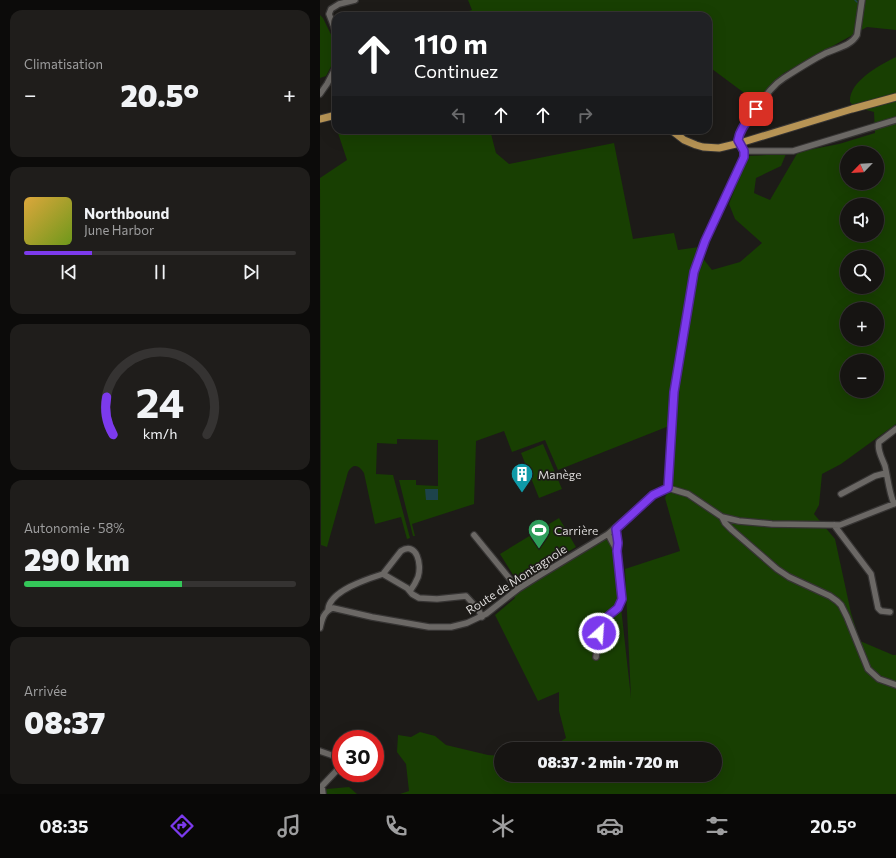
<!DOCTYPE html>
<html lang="fr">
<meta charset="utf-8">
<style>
body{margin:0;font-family:Commissioner,sans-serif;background:#1f1d1b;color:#f1f3f6;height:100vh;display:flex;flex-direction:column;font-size:15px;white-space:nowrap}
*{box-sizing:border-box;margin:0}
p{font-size:13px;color:#9e9e9f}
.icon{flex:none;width:22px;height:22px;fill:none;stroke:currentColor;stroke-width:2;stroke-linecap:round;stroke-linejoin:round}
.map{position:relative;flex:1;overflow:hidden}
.side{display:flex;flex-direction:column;gap:10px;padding:10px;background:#0c0b0a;width:320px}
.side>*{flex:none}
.guide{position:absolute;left:12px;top:12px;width:380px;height:122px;border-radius:12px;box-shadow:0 4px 16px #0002,0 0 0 1px #353332;background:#202124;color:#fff;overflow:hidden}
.needle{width:26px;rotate:245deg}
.fabs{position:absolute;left:520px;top:146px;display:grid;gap:8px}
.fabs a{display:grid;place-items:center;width:44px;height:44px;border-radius:50%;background:#161412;box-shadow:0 4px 16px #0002,0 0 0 1px #353332;font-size:20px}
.speed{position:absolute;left:12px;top:730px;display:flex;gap:8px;font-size:20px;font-weight:700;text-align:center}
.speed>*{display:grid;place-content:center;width:52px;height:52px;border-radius:50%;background:#161412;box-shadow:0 4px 16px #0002,0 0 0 1px #353332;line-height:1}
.speed .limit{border:6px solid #d22;background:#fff;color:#111}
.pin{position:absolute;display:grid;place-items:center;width:34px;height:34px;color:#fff;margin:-17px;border-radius:8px;box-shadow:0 2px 6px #0006}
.me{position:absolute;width:44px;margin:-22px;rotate:26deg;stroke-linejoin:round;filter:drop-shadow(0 0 3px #0008)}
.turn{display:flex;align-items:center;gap:14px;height:84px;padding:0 16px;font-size:18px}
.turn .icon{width:52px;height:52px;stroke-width:2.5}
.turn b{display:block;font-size:28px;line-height:34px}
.lanes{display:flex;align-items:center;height:38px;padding:0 16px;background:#0003;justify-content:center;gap:20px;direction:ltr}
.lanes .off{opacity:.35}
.big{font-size:30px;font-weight:800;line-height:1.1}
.side .card{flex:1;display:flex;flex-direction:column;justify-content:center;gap:6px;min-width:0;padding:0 14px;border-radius:12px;background:#1f1d1b}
.side .dial{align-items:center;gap:0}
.dial svg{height:104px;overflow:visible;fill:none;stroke:#353332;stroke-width:7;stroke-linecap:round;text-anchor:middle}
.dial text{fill:#f1f3f6;stroke:none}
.song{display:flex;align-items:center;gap:12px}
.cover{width:48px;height:48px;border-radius:6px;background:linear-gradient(135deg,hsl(40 70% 55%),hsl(80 70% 35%))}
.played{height:4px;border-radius:2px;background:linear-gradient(90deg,#7c3aed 25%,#353332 25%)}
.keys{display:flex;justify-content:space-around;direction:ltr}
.heat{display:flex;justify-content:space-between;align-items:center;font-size:22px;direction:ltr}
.charge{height:6px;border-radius:3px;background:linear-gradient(90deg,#34c759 58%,#353332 0)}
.trip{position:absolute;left:174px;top:742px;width:228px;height:40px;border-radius:20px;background:#161412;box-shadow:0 4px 16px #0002,0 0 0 1px #353332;font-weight:800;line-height:40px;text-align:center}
.menu{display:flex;height:64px;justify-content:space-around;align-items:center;background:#090807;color:#9e9e9f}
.menu .icon{width:28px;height:28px}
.menu .on{color:#7c3aed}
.menu b{font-size:18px;color:#f1f3f6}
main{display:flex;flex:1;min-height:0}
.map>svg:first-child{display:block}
.green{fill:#183f02;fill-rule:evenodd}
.water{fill:#1d434b}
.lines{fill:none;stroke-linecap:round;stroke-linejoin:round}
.stream{stroke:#1d434b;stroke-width:1.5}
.minor-casing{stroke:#363433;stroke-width:8}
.major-casing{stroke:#363433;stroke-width:9}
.minor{stroke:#6b6865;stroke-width:5.5}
.major{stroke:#b79455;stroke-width:7}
.route-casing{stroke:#51269a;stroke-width:10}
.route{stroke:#7c3aed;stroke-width:7}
.labels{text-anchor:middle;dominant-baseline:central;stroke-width:3.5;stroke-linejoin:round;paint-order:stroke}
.poi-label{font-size:12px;fill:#dbd9d8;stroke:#1d1b18;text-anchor:start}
.street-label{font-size:12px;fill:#dbd9d8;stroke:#1d1b18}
</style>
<main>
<section class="side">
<div class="card"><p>Climatisation</p>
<div class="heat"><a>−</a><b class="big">20.5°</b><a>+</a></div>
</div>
<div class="card">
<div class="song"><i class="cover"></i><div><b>Northbound</b><p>June Harbor</p></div></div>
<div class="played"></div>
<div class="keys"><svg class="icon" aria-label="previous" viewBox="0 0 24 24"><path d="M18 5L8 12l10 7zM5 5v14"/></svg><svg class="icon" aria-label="pause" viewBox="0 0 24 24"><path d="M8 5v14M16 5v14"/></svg><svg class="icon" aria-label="next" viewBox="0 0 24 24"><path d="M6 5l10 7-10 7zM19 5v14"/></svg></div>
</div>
<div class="card dial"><svg viewBox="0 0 100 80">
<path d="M14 69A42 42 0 1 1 86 69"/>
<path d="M14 69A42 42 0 0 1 9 40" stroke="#7c3aed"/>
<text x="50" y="56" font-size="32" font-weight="700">24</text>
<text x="50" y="72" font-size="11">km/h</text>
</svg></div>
<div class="card"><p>Autonomie · 58%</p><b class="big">290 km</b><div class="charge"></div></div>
<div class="card"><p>Arrivée</p><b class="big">08:37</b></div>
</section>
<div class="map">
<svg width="576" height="794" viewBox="0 0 576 794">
<rect width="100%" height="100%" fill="#1d1b18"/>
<!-- green -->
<path class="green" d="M148 0H576V30L547 27 464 73 435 101 388 66V16H133L152 10Z
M0 15 3 18 16 45V57L6 76 0 78Z
M576 57V424L521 464 502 474 499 505 494 514 515 539 531 613 540 641 573 655H576V794H80L89 791 86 764 77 752 78 735 91 737 100 732 115 736 126 745 168 755 181 756V775H395V749H229L246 738 239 711V692L218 701 175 615 195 598 193 595 281 539H288L295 553 311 698 305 569 360 551 345 498 352 481 356 393 371 304 381 256 392 270 420 262 442 243 415 219 409 204 427 156 466 154 461 166 436 178 434 193 450 200 478 152 519 144 555 133 554 112 535 107 530 102C529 81 560 65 576 57ZM527 153H557V183H527ZM527 205H557V235H527ZM527 257H557V287H527ZM527 309H557V339H527ZM527 361H557V391H527Z
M17 130H170L176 153 189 164 294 143 313 239 354 233 358 250 379 247C371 269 367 293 363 316 357 352 351 389 349 426L238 470 225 440 192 452 184 431 156 441 154 504 92 524 95 536H93L79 480H96V485L118 486V440L77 439V444L57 443 56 474 73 475 90 538 87 539 81 517 55 524 44 473C39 465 33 463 28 472L7 547 1 545 0 178 27 160Z
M223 444 242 489 219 498 201 453Z
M239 518 256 547 201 580 195 578 180 554Z
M29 787 37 794H0L7 789Z"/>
<!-- water -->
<path class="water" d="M105 489H118V500H106Z"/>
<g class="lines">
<!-- stream -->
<path class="stream" d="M535 0 537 2"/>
<!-- minor casing -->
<g class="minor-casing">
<path id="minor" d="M16 32 9 14 11 9 19 4 35 0
M0 94 7 84 16 67
M423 151H473L576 120
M348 488 354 392 374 272 385 241 424 157C425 150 417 144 418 138 419 128 428 119 434 112 443 100 451 86 464 78 478 69 492 60 506 53 517 48 531 46 537 35L542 0
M521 494 555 476 566 473
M574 504C569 492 568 479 565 466 562 458 557 450 559 442L576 429
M402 517 405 523 412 530 457 569 469 577 510 596 517 601 521 605 527 617 548 669 559 679 576 685
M514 525 551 574 558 608 561 611 570 612
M288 534 297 551
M154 535 198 589
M63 574 81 551C97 541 102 565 98 577 96 582 93 587 90 591
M8 610C9 591 47 579 63 574L87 588 92 594 99 598 117 599 146 596 158 609 162 617
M0 628C2 619 4 611 13 608L52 617 109 627H131L147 623 166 614 198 589 217 577 288 534 333 495 348 488 368 494 402 517 419 521 452 524 520 525 576 503
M276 657 281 622 298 608 302 599 297 551 299 543 295 529
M0 751 14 756 21 764 20 767 2 786 3 794"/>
</g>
<!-- major casing -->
<g class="major-casing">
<path id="major" d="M0 119 16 115
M351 130 364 140 376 145 383 147 399 148 420 143 532 109 576 97"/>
</g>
<!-- minor -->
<use href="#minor" class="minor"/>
<!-- major -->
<use href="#major" class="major"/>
</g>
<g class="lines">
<!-- route casing -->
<g class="route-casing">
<path id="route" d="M279 633 281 622 298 608 302 599 297 551 298 543 296 529 333 495 348 488 354 392 374 272 385 241 424 157V151L418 140C420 128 429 119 436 109"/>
</g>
<!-- route -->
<use href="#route" class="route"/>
</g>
<!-- icons -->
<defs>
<g id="building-pin" transform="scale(1.15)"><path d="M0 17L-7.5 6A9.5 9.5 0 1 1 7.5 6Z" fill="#0f9aa8" stroke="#1d1b18"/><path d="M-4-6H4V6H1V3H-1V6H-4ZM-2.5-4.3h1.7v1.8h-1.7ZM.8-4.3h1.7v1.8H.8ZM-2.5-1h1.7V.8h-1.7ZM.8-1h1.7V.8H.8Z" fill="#fff"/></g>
<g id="stadium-pin" transform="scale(1.15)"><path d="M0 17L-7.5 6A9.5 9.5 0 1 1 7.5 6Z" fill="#2e9e5b" stroke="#1d1b18"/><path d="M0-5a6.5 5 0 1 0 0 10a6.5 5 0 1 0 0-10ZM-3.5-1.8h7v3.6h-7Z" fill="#fff"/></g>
</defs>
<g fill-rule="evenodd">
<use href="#building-pin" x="202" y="474"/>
<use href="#stadium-pin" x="219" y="530"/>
</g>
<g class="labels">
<!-- poi labels -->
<g class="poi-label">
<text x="218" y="474">Manège</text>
<text x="234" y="530">Carrière</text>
</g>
<!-- street labels -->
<g class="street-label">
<text transform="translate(196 579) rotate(-33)">Route de Montagnole</text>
</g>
</g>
</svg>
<div class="fabs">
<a><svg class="needle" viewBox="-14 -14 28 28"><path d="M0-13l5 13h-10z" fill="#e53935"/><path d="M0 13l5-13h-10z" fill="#9e9e9f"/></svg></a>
<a><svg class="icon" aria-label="sound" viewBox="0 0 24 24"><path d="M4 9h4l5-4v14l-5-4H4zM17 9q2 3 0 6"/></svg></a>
<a><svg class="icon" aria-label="search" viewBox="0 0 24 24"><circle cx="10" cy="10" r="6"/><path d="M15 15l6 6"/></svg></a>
<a>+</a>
<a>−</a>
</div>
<div class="speed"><div class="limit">30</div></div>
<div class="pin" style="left:436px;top:109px;background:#d93025"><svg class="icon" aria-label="arrive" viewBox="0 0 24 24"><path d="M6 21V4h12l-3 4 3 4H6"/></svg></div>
<svg class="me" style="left:279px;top:633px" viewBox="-20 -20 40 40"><circle r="17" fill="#7c3aed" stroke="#fff" stroke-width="3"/><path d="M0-11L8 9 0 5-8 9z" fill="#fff"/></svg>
<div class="trip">08:37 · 2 min · 720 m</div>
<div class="guide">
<div class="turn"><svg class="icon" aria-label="ahead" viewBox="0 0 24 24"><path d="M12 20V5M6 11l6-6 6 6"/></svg><div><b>110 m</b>Continuez</div></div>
<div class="lanes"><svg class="icon off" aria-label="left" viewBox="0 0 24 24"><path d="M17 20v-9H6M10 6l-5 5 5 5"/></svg><svg class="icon" aria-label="ahead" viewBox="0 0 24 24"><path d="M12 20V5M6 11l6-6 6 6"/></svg><svg class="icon" aria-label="ahead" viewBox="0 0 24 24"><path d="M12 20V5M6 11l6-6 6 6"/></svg><svg class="icon off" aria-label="right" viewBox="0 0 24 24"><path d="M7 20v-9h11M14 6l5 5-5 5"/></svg></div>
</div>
</div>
</main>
<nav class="menu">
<b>08:35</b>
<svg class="icon on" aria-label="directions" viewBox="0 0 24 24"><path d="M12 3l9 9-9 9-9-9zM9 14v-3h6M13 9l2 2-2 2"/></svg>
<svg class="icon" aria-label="music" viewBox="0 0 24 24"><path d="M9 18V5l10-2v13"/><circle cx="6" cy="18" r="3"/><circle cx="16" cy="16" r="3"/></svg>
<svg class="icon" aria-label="phone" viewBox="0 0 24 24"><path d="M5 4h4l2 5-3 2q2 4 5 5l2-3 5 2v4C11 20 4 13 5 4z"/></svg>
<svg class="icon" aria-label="climate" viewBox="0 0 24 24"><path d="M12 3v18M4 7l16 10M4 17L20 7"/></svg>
<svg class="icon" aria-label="car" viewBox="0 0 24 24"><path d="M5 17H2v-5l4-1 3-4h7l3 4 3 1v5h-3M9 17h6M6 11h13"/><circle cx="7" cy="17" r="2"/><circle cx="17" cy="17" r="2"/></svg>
<svg class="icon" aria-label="filters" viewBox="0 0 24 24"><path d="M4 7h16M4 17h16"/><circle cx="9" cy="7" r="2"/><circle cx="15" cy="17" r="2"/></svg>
<b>20.5°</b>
</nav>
